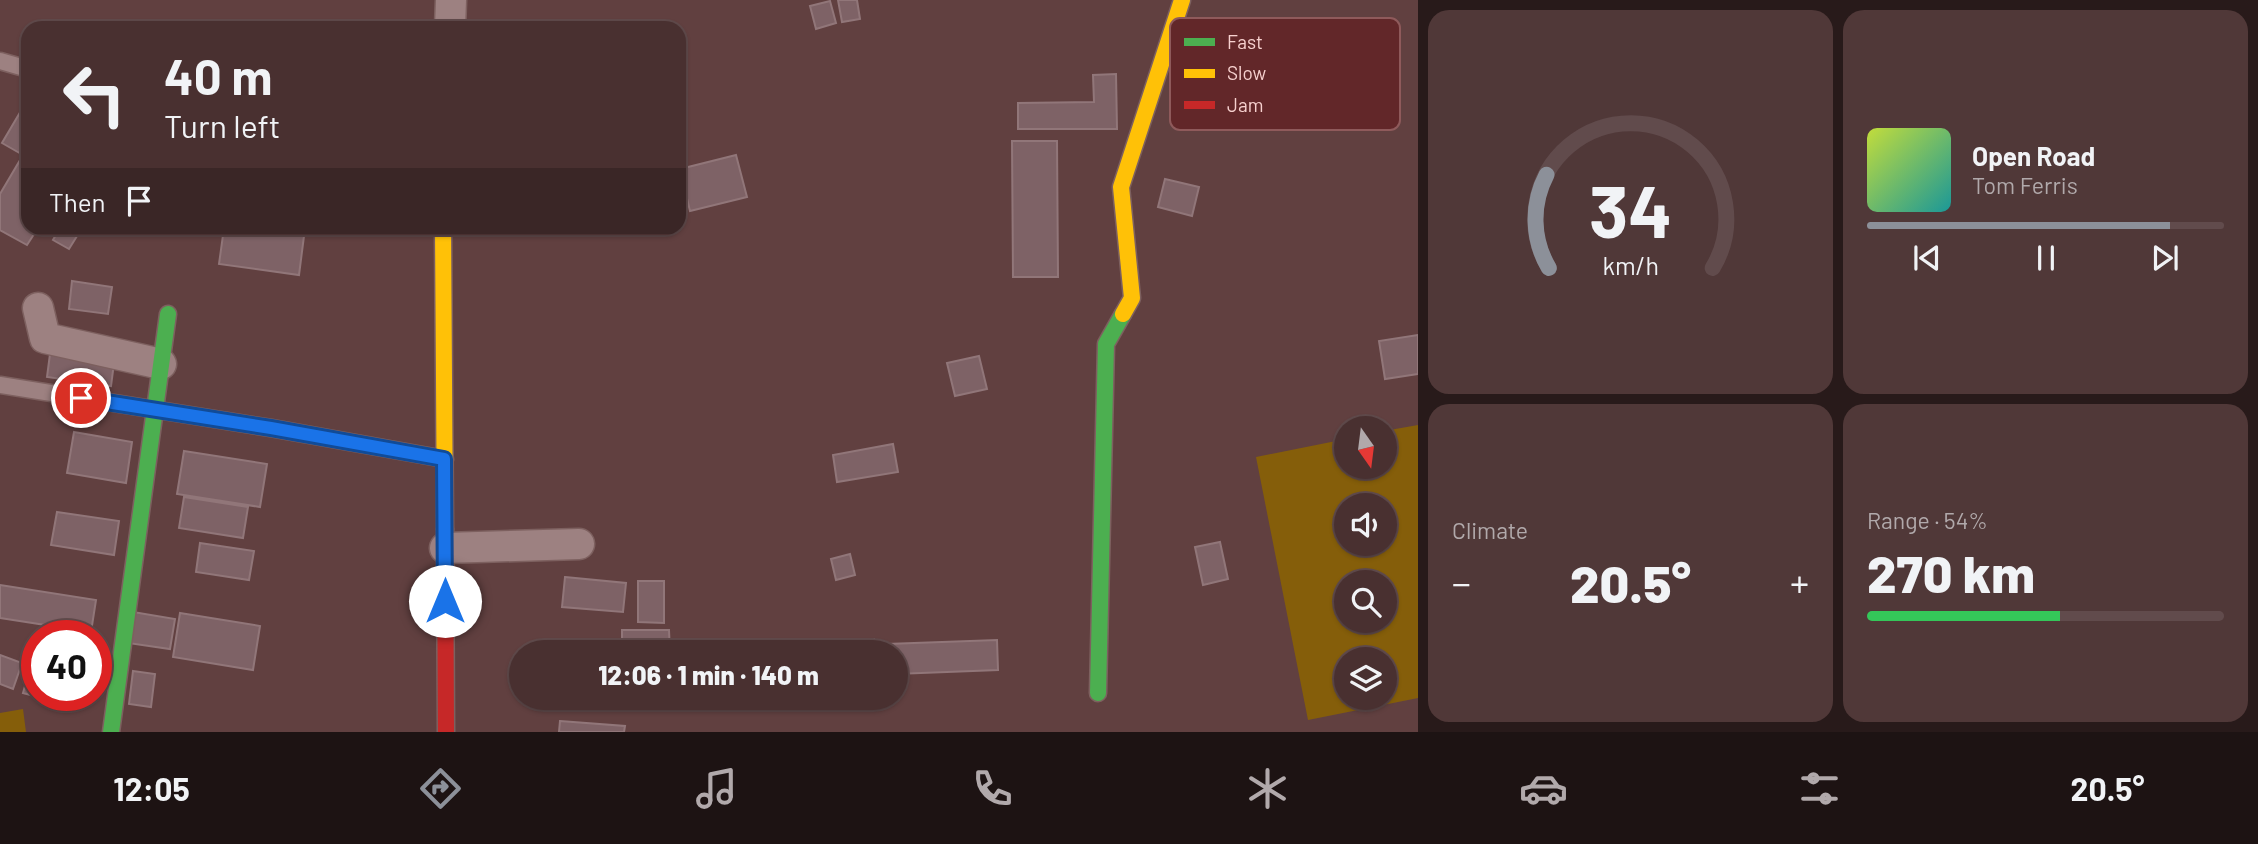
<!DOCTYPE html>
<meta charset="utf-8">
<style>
body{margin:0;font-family:Barlow,sans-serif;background:#503838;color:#f1f3f6;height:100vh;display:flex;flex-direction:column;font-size:26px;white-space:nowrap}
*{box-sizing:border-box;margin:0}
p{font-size:23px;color:#b1a9ab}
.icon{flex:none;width:38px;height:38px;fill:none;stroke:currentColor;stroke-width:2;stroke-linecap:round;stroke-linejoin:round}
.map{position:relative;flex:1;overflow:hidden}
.side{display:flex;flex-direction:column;gap:10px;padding:10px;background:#281a1a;width:840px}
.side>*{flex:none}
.banner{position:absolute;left:21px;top:21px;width:665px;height:214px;border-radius:21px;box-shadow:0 2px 5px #0004,0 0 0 2px #614b4c;background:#493030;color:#f1f3f6;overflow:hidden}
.needle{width:46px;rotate:166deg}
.controls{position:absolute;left:1334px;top:416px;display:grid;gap:14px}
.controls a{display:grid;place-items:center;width:63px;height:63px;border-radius:50%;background:#493030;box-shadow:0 2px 5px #0004,0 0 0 2px #614b4c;font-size:35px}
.speed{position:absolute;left:21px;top:620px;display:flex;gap:14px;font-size:35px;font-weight:700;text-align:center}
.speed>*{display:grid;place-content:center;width:91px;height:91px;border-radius:50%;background:#493030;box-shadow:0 2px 5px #0004,0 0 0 2px #614b4c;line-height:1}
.speed .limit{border:10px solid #d22;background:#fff;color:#111}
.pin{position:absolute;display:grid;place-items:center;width:60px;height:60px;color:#fff;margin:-30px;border:4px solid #fff;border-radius:50%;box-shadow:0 2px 7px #0007}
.me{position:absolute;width:77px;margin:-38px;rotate:0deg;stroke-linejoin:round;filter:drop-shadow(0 0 5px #0008)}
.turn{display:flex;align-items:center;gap:24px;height:147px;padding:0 28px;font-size:32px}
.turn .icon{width:91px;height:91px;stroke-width:2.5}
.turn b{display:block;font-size:49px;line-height:60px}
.then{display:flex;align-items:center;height:66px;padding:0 28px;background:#0003;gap:14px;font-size:26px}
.big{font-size:52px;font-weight:800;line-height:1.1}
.side .card{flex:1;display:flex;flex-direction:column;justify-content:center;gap:10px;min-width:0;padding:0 24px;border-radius:21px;background:#503838}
.side .dial{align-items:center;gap:0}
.dial svg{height:182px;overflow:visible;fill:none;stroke:#614b4c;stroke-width:7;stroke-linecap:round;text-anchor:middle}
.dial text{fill:#f1f3f6;stroke:none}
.song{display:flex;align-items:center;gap:21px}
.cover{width:84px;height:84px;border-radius:10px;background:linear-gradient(135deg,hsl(70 70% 55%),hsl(180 70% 35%))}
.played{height:7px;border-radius:4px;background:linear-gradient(90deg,#8c9099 85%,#614b4c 85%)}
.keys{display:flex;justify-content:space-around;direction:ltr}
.heat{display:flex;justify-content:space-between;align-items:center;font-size:38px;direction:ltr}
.charge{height:10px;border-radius:5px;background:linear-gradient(90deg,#34c759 54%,#614b4c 0)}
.side .tiles{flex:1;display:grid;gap:10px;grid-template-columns:repeat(2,1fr)}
.trip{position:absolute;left:509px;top:640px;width:399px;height:70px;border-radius:35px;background:#493030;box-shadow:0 2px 5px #0004,0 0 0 2px #614b4c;font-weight:800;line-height:70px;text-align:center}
.tabs{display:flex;height:112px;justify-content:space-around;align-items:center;background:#1d1313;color:#b1a9ab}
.tabs .icon{width:49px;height:49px}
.tabs .selected{color:#8c9099}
.tabs b{font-size:32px;color:#f1f3f6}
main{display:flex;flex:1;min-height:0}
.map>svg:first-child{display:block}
.green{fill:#855e0a;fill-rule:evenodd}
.building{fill:#7e6266;stroke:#917679;stroke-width:2}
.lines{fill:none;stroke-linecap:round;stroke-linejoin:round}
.lane-casing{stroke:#7d605f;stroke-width:19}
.street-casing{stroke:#7d605f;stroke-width:33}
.fast-casing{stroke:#7d605f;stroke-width:19}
.slow-casing{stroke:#7d605f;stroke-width:19}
.jam-casing{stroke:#7d605f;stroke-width:19}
.lane{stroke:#9d8181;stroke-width:16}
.street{stroke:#9d8181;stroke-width:30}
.fast{stroke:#4caf50;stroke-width:16}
.slow{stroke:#ffc107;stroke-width:16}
.jam{stroke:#c62828;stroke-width:16}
.route-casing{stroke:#114b97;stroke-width:18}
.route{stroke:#1a73e8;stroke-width:12}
.key{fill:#622729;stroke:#8f5a5b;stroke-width:2}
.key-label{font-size:19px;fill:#f7d1cf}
</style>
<main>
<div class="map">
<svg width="1418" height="732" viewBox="0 0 1418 732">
<rect width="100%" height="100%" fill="#614040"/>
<!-- green -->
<path class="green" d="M1418 425V698L1308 720 1256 457 1346 439V467H1384V431ZM1346 506H1384V544H1346ZM1346 583H1384V621H1346ZM1346 660H1384V698H1346Z
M23 709 26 732H0V713Z"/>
<!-- building -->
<path class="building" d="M838 0H857L860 19 842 22Z
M830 1 836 23 816 29 810 6Z
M1116 74 1117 129H1018V103L1094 102 1093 75Z
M22 109 28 112V228H38L27 245 0 230V194L23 155 2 143Z
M1012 141H1057L1058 277H1013Z
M736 155 747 197 690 211 680 169Z
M1165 179 1199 187 1192 216 1158 207Z
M60 228H82L69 249 53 240Z
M224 228H245L304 236 299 275 219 264Z
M72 281 112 287 108 314 69 309Z
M1418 335V374L1385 379 1379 341Z
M50 354 114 363 111 386 47 377Z
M979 356 987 389 955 396 947 363Z
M74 432 132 442 126 483 67 473Z
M893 444 898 472 837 482 833 455Z
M184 451 267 464 260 507 177 494Z
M184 497 248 507 243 538 179 528Z
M57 512 119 521 114 555 51 545Z
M1220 542 1228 579 1203 585 1195 547Z
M200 543 254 551 249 580 196 572Z
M850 554 855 575 836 580 831 559Z
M565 577 626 583 623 612 562 607Z
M638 581H664V623L638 622Z
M0 585 96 600 91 632 0 618Z
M133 612 175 619 170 649 128 643Z
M180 613 260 626 253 670 173 657Z
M622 630H669L670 653H622Z
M874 639V653H786V642Z
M997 640 998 670 896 674V653H887V644Z
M0 655 22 663 13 689 0 684Z
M31 665 37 667V695H46L45 699 23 693Z
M133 671 155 674 151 707 129 704Z
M53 695H79L78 703 52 700Z
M622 698H670V704H622Z
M560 721 625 726 624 732H559Z"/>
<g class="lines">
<!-- lane casing -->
<g class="lane-casing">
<path id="lane" d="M0 61 28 69
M0 385 271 428 445 459"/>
</g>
<!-- street casing -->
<g class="street-casing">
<path id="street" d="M450 28 451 0
M38 308 45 338 161 364
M445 548 579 544"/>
</g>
<!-- fast casing -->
<g class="fast-casing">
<path id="fast" d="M1098 693 1106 344 1123 314
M111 732 168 314"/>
</g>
<!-- slow casing -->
<g class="slow-casing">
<path id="slow" d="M443 228 445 529
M1123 314 1132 298 1121 187 1182 0"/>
</g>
<!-- jam casing -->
<g class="jam-casing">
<path id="jam" d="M445 529 446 732"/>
</g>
<!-- lane -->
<use href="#lane" class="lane"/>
<!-- street -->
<use href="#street" class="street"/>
<!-- fast -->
<use href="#fast" class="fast"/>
<!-- slow -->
<use href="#slow" class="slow"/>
<!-- jam -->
<use href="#jam" class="jam"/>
</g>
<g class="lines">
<!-- route casing -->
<g class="route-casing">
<path id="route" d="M81 398 271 428 444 459 445 601"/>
</g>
<!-- route -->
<use href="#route" class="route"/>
</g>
<!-- legend -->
<rect x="1170" y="18" width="230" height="112" rx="10" class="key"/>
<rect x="1184" y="38" width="31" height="8" fill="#4caf50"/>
<rect x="1184" y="69" width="31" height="9" fill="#ffc107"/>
<rect x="1184" y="101" width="31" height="8" fill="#c62828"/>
<g class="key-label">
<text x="1227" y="49">Fast</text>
<text x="1227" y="80">Slow</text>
<text x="1227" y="112">Jam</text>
</g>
</svg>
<div class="controls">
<a><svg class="needle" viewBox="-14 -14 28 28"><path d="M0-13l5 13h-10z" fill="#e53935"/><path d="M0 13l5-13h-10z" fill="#b1a9ab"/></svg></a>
<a><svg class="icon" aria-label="sound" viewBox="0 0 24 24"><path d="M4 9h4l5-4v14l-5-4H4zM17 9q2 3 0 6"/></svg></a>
<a><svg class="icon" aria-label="search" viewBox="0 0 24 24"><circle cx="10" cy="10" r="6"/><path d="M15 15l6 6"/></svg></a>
<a><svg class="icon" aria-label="layers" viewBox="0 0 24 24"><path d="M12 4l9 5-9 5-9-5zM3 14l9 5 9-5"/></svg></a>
</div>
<div class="speed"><div class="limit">40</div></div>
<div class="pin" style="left:81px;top:398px;background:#d93025"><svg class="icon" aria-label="arrive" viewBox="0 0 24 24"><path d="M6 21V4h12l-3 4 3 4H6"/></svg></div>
<svg class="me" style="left:445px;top:601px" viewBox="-20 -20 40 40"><circle r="19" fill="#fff"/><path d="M0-13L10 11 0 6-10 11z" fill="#1a73e8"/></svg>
<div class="trip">12:06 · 1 min · 140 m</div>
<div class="banner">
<div class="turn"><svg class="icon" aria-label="left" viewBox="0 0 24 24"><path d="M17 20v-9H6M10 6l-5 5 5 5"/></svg><div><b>40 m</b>Turn left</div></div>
<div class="then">Then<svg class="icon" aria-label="arrive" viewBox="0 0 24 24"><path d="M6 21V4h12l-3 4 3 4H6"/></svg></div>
</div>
</div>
<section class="side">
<div class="tiles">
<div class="card dial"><svg viewBox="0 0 100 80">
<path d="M14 69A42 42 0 1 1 86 69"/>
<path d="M14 69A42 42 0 0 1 13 28" stroke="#8c9099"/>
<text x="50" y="56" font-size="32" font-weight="700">34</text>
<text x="50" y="72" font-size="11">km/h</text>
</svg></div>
<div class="card">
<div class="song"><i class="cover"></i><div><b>Open Road</b><p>Tom Ferris</p></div></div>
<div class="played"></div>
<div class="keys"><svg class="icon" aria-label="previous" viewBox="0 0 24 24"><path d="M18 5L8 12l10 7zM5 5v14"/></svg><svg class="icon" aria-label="pause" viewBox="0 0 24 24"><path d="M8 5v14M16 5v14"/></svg><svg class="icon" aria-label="next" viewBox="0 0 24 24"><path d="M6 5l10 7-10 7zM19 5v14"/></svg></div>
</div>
<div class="card"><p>Climate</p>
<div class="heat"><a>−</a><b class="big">20.5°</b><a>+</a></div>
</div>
<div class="card"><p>Range · 54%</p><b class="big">270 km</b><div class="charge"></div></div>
</div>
</section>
</main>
<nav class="tabs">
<b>12:05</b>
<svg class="icon selected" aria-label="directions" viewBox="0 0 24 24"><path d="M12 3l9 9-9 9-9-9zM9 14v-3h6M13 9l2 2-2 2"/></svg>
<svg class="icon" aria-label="music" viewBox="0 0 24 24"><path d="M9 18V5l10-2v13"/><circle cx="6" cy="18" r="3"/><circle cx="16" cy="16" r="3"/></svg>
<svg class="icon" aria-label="phone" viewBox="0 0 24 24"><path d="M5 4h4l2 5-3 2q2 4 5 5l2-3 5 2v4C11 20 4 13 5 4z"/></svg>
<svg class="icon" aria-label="climate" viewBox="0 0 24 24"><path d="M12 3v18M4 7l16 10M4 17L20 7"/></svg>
<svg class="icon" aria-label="car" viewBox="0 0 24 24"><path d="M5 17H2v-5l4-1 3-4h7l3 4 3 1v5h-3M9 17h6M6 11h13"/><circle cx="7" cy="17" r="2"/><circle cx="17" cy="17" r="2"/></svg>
<svg class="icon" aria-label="filters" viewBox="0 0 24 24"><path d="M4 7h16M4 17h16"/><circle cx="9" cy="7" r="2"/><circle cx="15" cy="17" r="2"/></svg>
<b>20.5°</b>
</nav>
